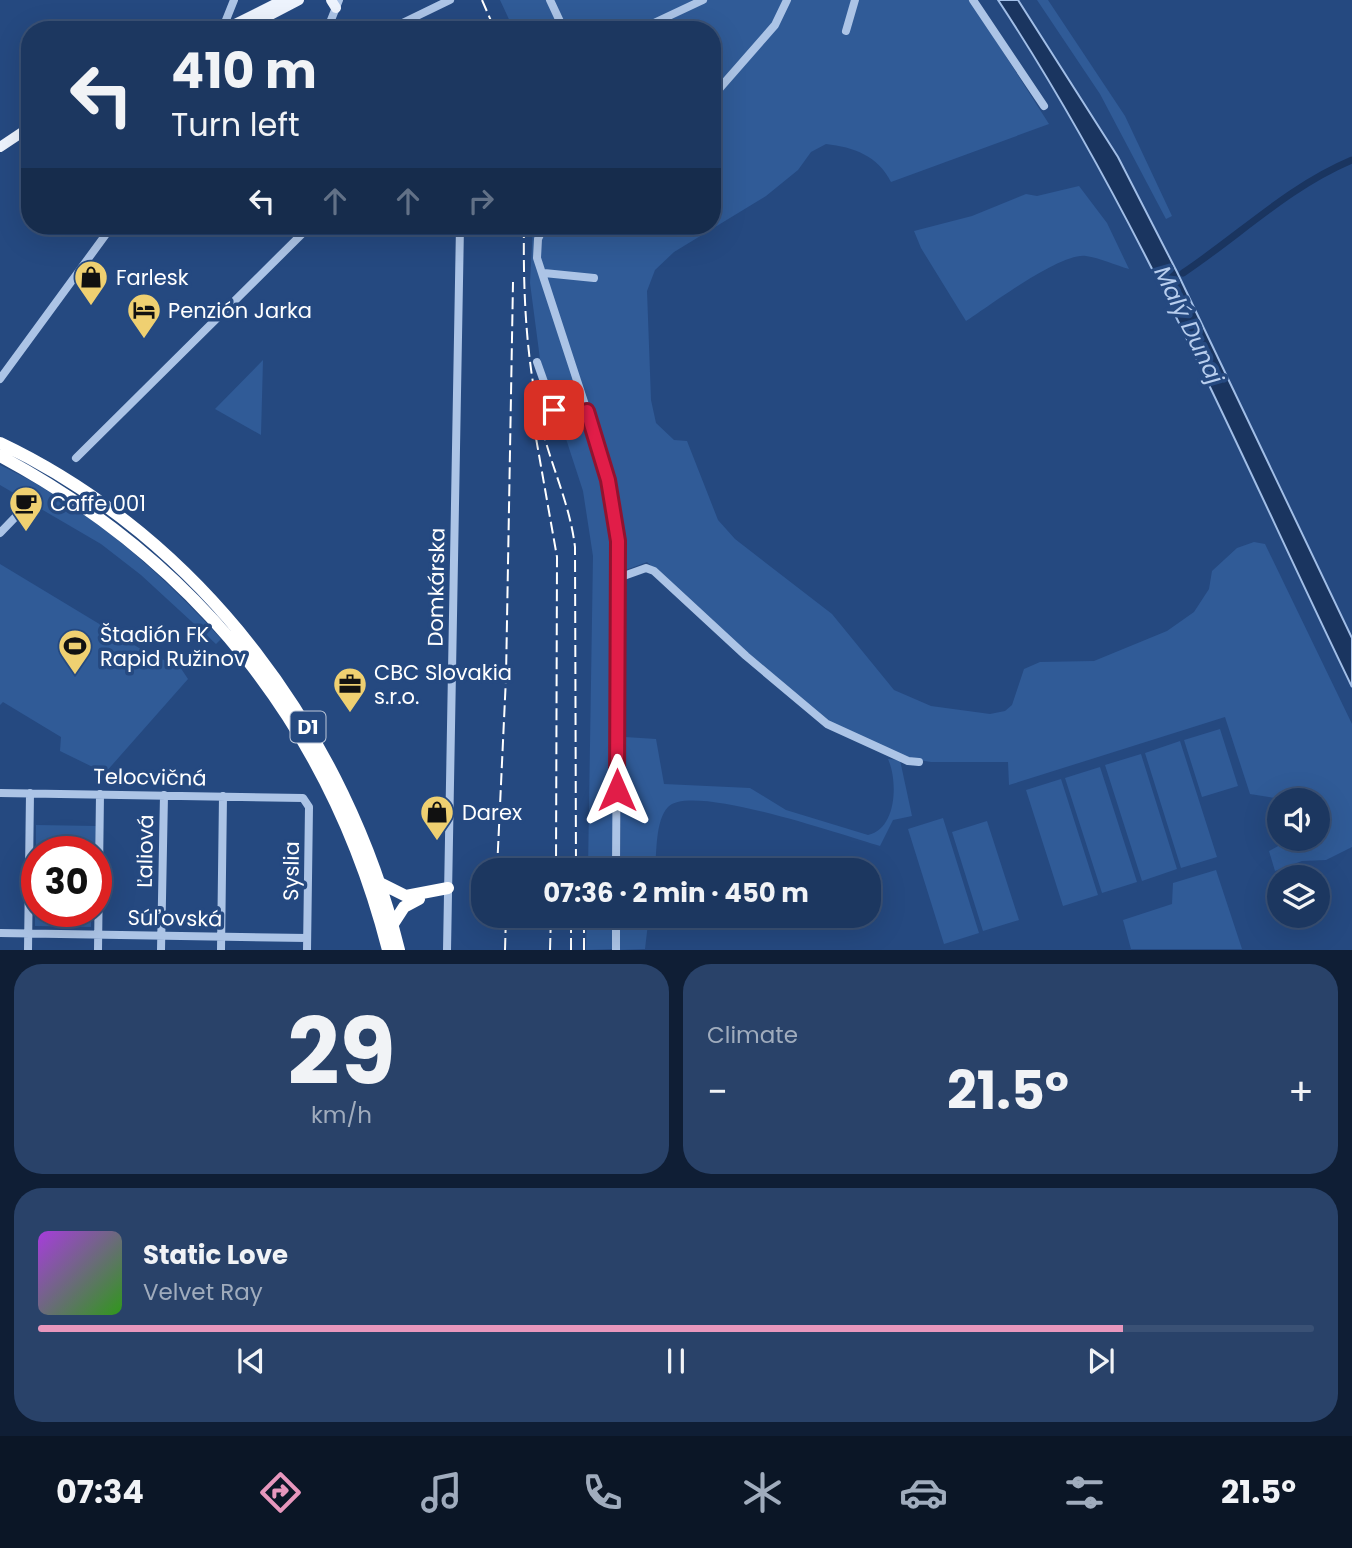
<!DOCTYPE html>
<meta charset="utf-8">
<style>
body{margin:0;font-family:Poppins,sans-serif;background:#294269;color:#f1f3f6;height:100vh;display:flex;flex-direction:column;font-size:26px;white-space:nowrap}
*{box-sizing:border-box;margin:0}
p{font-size:23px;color:#a0acbd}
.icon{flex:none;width:38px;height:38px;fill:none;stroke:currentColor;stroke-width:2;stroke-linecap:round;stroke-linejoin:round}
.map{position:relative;height:950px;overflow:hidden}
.drawer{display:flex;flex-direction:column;gap:14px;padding:14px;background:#0f1e35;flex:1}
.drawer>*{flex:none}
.hud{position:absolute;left:21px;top:21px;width:700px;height:214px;border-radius:28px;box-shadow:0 7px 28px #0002,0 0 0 2px #3a5175;background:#1c3760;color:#f1f3f6;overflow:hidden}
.buttons{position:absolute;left:1267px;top:788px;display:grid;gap:14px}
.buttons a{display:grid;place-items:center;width:63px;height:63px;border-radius:50%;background:#1c3760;box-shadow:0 7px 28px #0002,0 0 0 2px #3a5175;font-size:35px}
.speed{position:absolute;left:21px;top:836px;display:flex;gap:14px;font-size:35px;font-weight:700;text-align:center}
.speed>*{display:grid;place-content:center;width:91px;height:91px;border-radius:50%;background:#1c3760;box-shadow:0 7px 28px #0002,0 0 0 2px #3a5175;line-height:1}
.speed .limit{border:10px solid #d22;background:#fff;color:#111}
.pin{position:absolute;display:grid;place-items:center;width:60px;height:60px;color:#fff;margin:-30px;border-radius:14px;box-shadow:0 4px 10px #0006}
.me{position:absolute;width:77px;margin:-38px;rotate:0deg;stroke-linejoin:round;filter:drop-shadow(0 0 5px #0008)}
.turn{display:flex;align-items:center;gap:24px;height:147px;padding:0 35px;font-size:32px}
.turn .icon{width:91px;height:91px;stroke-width:2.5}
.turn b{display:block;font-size:49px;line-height:60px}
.lanes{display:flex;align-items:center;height:66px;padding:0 35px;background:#0003;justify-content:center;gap:35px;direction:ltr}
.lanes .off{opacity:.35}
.big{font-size:52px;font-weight:700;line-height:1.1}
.drawer .widget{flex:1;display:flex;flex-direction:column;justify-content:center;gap:10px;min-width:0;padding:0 24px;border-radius:28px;background:#294269}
.drawer .dial{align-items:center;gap:0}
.dial b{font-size:91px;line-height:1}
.song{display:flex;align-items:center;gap:21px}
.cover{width:84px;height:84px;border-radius:10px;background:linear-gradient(135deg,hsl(280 70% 55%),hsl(110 70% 35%))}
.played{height:7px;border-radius:4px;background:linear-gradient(90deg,#e797bd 85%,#3a5175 85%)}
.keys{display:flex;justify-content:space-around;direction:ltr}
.heat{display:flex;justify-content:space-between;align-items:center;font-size:38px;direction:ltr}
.drawer .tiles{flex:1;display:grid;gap:14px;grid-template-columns:1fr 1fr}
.widget:last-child{grid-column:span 2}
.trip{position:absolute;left:471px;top:858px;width:410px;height:70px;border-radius:28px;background:#1c3760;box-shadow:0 7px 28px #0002,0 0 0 2px #3a5175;font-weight:700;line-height:70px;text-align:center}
.menu{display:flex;height:112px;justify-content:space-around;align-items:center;background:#0b1626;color:#a0acbd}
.menu .icon{width:49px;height:49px}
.menu .selected{color:#e797bd}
.menu b{font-size:32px;color:#f1f3f6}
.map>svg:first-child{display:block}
.green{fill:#305b97}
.water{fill:#1a3560;stroke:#a1bee7;stroke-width:2}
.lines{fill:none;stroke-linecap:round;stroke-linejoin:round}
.canal{stroke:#1a3560;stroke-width:7}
.minor{stroke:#acc4e6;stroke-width:8}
.major{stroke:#edf3fd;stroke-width:10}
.highway{stroke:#fff;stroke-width:12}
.rail{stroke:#fff;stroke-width:2;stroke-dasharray:12 5;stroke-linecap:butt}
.route-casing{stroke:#92132f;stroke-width:18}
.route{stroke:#e11d48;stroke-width:12}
.labels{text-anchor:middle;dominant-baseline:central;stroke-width:7;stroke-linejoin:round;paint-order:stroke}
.shield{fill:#254980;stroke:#bec8d9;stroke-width:2}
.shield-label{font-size:19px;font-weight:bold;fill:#fff}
.poi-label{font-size:21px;fill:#fff;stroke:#254980;text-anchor:start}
.street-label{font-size:21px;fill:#fff;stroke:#254980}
.water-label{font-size:23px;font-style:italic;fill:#b8ceee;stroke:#254980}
</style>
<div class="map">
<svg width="1352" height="950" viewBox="0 0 1352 950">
<rect width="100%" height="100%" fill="#254980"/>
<!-- green -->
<path class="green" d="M500 0H970L1049 124 891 182C878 156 854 147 826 144L811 152 798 170 766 196 674 252 655 270 647 291 651 400 656 423 674 440 687 441 718 520 735 539 832 614 894 690 931 706 990 714 1005 711 1012 705 1024 669 1040 662 1094 661 1167 631 1194 612 1209 589 1212 571 1237 548 1254 542 1265 544 1352 724V847L1326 860 1302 861 1275 871 1269 851 1293 838H1318V800H1288L1250 794 1225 717 1009 785 1008 762H931L906 758 829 722 706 617 647 562 615 574V870H588L593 556 583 491 540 359 530 283 533 226H712V30H514Z
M1037 0H1048L1125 116 1172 216 1166 219 1100 94Z
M1079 186 1107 223 1129 269C1115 265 1100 258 1086 256 1061 252 989 306 966 321L921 248 914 231 972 216 1026 194 1037 196Z
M263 360 261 435 215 409Z
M0 465C85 505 159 570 221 639L216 644 141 575 101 544 0 485Z
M0 564 154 657 178 664 188 679 105 773 60 751 61 737 3 702 0 705Z
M622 715 625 737 656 739 664 784 750 788 786 810 868 835C897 829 898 781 888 759L900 760 912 816 893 820 880 846C845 836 691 782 668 807 655 821 657 853 655 870H620Z
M1220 729 1238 786 1202 797 1184 740Z
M1180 741 1217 857 1181 868 1145 753Z
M1141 754 1177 869 1142 881 1105 765Z
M1100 767 1137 882 1102 893 1065 778Z
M1061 779 1098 895 1063 906 1026 790Z
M943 818 979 933 944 944 908 829Z
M987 821 1019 920 983 931 952 832Z
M36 825 97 826 96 852H37L36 859Z
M1216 870 1242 949H1131L1123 920 1172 904 1173 883Z
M35 904 37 912H91V927L35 926Z
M587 915H614V949L586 950Z
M619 915H649L645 949 619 950Z"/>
<!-- water -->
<path class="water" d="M998 0H1018L1118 157 1177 272 1352 638V687C1240 456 1140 215 998 0Z"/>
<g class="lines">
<!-- canal -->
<path class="canal" d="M1183 273C1240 235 1288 187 1352 160"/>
<!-- minor -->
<path class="minor" d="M550 0 564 30
M973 0 1044 106
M222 30 234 0
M327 30 339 0
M388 30 450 0
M639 30 703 0
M846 31 855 0
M712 97 775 25 787 0
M544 226 538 239 537 258 587 411 613 504 618 578 616 870
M544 273 594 278
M537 362 554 410 560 416 587 411
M0 379 112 226
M76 458 310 226
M0 533 27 505
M618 578 646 568 654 571 746 656 827 724 908 761 919 762
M0 793 303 798 309 807 307 950
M0 933 307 938
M28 950 30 793
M98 950 100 794
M161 950 164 795
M221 950 223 796
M447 950 460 226
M616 950V915"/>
<!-- major -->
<path class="major" d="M331 0 336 8
M229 27 283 0
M242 30 299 0
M0 147 30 127"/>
<!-- highway -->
<path class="highway" d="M0 443C202 539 346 735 399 950
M0 456C199 563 332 730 388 950
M380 883 406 896 448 888
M393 924 404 907 419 899"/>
<!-- rail -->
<path class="rail" d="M482 0 495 30
M524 226C523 294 526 362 542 428 552 468 570 505 575 547L576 870
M536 438 557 557 556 870
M497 870 506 677 513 282
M505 950 506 915
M550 950 551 915
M571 950V915
M584 950V915"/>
</g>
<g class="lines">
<!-- route casing -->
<g class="route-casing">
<path id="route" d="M554 410C564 421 575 414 587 411L608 480 618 541 617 790"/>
</g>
<!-- route -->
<use href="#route" class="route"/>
</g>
<!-- icons -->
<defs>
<g id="shop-pin" transform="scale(1.75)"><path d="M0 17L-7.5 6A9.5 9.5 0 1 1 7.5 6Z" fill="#efd071" stroke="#254980"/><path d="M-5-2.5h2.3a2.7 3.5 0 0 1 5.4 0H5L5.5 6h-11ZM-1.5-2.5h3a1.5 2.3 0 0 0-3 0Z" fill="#111"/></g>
<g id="hotel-pin" transform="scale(1.75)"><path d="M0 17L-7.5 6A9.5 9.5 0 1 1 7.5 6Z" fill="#efd071" stroke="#254980"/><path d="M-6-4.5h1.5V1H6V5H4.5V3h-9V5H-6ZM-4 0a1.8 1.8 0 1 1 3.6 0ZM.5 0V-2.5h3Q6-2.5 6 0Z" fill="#111"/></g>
<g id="cafe-pin" transform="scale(1.75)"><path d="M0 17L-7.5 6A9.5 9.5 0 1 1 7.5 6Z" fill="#efd071" stroke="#254980"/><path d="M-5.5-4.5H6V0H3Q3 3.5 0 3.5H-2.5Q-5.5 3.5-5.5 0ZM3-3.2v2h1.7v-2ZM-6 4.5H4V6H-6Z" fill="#111"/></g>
<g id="stadium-pin" transform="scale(1.75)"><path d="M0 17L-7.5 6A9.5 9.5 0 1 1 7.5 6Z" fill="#efd071" stroke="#254980"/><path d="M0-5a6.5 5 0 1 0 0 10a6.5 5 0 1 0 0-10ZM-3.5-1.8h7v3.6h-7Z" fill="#111"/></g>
<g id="office-pin" transform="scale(1.75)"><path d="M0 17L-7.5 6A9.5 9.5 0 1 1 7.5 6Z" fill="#efd071" stroke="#254980"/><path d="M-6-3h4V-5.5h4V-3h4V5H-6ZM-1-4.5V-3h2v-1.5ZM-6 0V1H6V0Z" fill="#111"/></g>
</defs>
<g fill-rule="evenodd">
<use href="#shop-pin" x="91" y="277"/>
<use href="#hotel-pin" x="144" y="310"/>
<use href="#cafe-pin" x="26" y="503"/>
<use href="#stadium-pin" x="75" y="646"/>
<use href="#office-pin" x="350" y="684"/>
<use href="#shop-pin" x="437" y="812"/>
</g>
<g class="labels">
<!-- shield labels -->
<rect class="shield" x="290.5" y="711.5" width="35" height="31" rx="5"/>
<g class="shield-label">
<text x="308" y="727">D1</text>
</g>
<!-- poi labels -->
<g class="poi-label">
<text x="116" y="277">Farlesk</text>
<text x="168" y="310">Penzión Jarka</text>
<text x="50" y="503">Caffe 001</text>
<text x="100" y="634">Štadión FK<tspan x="100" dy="24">Rapid Ružinov</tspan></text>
<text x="374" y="672">CBC Slovakia<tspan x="374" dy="24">s.r.o.</tspan></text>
<text x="462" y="812">Darex</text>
</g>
<!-- street labels -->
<g class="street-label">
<text transform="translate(436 587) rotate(-89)">Domkárska</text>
<text transform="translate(150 777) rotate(1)">Telocvičná</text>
<text transform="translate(145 851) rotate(-89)">Ľaliová</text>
<text transform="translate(291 871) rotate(-89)">Syslia</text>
<text transform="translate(175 918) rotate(1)">Súľovská</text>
</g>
<!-- water labels -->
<g class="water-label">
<text transform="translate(1189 325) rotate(64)">Malý Dunaj</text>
</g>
</g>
</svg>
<div class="buttons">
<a><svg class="icon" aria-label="sound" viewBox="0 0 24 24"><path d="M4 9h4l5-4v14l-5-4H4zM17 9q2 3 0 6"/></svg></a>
<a><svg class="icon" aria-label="layers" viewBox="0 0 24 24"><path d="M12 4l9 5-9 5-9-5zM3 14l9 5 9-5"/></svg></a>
</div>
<div class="speed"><div class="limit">30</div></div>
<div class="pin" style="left:554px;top:410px;background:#d93025"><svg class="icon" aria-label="arrive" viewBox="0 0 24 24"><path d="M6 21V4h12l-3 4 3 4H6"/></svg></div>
<svg class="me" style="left:617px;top:790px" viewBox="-20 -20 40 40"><path d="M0-17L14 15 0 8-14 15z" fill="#e11d48" stroke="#fff" stroke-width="4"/></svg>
<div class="trip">07:36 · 2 min · 450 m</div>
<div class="hud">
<div class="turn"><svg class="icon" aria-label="left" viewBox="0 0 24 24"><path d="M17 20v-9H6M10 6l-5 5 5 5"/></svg><div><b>410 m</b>Turn left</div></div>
<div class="lanes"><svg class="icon" aria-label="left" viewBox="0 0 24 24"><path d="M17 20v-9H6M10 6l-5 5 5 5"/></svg><svg class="icon off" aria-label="ahead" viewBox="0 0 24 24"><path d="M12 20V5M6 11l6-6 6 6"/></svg><svg class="icon off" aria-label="ahead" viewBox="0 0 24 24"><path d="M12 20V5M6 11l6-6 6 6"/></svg><svg class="icon off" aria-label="right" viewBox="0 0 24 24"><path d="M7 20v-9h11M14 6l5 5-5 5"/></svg></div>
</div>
</div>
<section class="drawer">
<div class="tiles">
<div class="widget dial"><b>29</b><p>km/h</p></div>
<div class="widget"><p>Climate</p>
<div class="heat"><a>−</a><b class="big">21.5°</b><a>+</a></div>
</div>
<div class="widget">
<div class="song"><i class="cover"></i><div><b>Static Love</b><p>Velvet Ray</p></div></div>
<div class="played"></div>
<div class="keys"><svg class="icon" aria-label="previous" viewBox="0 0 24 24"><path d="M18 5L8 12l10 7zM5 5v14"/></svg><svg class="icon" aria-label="pause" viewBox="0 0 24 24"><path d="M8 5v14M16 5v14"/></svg><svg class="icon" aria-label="next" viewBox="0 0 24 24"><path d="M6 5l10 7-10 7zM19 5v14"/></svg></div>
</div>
</div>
</section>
<nav class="menu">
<b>07:34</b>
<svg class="icon selected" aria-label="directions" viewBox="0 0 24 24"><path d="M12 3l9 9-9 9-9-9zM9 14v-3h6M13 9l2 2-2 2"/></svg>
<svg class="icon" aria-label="music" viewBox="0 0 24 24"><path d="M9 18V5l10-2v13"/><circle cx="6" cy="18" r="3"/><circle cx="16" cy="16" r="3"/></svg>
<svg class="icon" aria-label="phone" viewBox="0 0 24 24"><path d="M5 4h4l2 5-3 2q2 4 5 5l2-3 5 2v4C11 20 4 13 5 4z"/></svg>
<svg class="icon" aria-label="climate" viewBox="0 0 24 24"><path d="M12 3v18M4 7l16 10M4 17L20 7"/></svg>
<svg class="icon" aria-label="car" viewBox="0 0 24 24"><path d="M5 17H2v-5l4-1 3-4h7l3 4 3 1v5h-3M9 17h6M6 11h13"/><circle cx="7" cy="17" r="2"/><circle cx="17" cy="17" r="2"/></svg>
<svg class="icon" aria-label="filters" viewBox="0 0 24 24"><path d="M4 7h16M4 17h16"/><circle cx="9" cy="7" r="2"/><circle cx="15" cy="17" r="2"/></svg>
<b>21.5°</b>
</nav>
